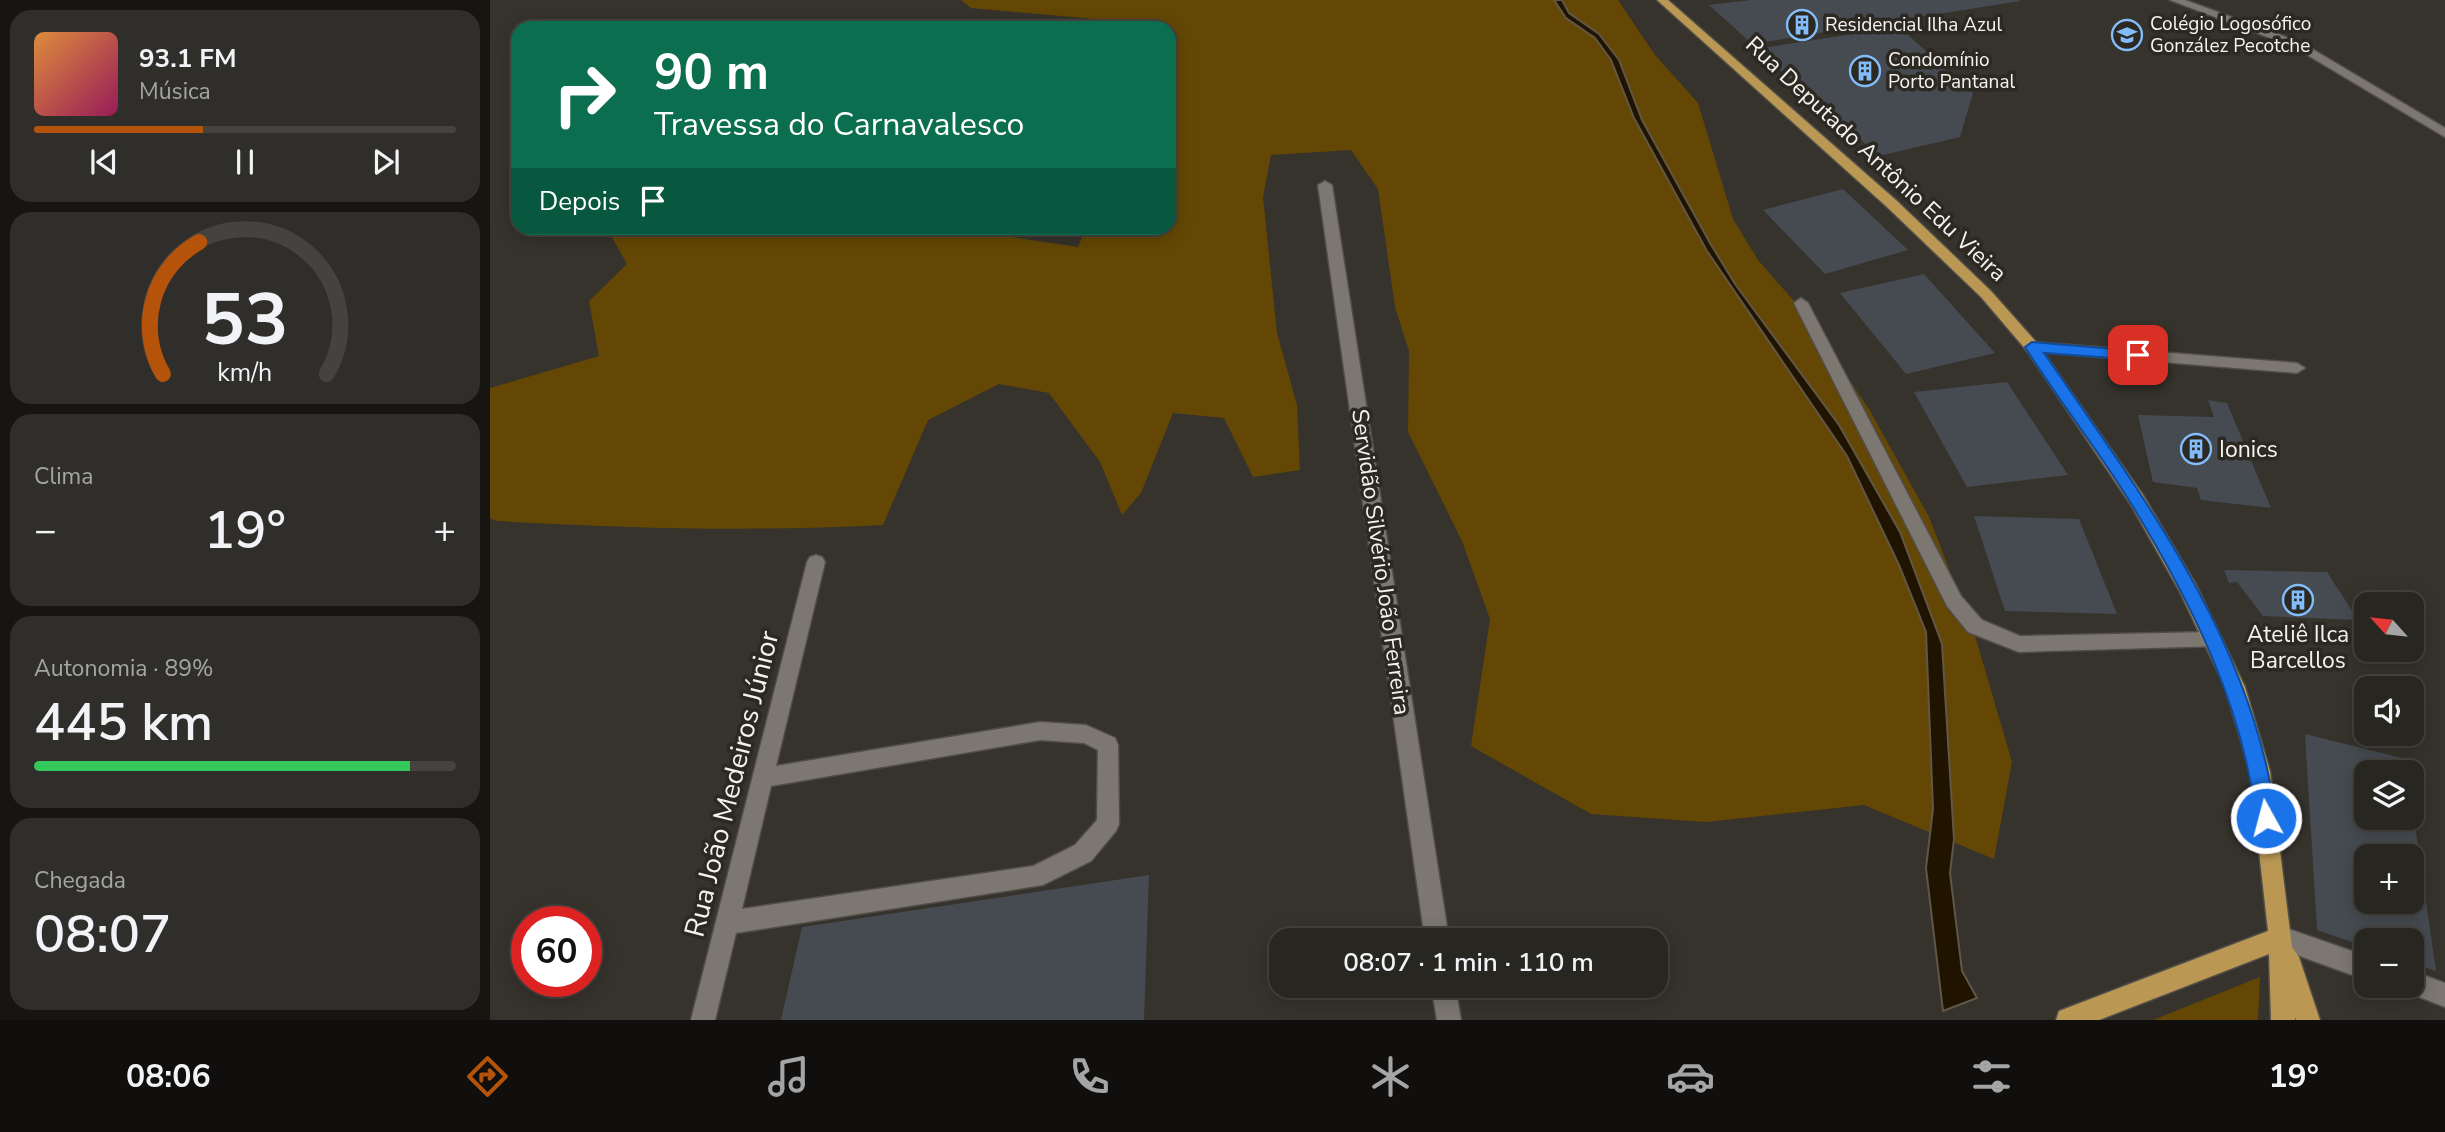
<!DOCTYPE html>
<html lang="pt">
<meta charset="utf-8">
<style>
body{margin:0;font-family:"Nunito Sans",sans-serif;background:#302e2a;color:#f1f3f6;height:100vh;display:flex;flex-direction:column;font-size:26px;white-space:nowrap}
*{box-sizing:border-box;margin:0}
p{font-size:23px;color:#a5a5a5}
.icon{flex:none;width:38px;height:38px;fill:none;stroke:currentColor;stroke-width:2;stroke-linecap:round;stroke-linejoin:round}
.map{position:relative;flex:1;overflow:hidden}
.details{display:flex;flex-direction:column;gap:10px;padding:10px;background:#161512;width:490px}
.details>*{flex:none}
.top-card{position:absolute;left:21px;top:21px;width:665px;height:214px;border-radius:21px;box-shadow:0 4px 18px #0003,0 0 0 2px #44433f;background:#0b6e4f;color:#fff;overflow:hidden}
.needle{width:46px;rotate:297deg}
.tools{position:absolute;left:1864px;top:592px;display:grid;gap:14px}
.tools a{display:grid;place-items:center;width:70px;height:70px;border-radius:14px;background:#282621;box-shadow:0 4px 18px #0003,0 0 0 2px #44433f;font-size:35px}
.speed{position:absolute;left:21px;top:906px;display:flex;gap:14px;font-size:35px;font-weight:700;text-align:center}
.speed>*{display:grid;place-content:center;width:91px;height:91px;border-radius:50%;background:#282621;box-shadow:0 4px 18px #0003,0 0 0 2px #44433f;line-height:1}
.speed .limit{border:10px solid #d22;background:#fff;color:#111}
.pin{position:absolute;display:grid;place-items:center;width:60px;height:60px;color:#fff;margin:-30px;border-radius:14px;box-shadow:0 4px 10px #0006}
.me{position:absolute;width:77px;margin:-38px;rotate:353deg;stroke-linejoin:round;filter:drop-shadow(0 0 5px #0008)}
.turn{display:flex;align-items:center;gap:24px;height:147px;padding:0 28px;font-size:32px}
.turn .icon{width:91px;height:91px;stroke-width:2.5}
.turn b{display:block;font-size:49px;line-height:60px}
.then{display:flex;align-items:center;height:66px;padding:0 28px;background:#0003;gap:14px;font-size:26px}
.big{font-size:52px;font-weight:600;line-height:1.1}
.details .card{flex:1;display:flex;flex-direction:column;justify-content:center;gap:10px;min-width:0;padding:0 24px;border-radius:21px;background:#302e2a}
.details .dial{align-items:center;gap:0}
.dial svg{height:182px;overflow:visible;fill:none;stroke:#44433f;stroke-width:7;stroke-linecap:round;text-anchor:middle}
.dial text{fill:#f1f3f6;stroke:none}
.song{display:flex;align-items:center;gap:21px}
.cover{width:84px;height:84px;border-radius:10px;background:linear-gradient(135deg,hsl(30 70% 55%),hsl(330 70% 35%))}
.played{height:7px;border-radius:4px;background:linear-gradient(90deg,#b45309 40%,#44433f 40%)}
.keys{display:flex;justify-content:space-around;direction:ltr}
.heat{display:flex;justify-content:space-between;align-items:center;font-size:38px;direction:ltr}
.charge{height:10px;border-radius:5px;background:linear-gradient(90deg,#34c759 89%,#44433f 0)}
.trip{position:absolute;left:779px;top:928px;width:399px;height:70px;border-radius:21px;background:#282621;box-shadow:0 4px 18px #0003,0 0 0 2px #44433f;font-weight:600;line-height:70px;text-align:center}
.menu{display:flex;height:112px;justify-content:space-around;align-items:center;background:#100f0d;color:#a5a5a5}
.menu .icon{width:49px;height:49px}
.menu .active{color:#b45309}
.menu b{font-size:32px;color:#f1f3f6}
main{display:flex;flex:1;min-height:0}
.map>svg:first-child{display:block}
.green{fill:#644705}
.water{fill:#201400;stroke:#605748;stroke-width:2}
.building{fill:#464b51;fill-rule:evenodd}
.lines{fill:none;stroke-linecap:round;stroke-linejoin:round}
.minor-casing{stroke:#514e49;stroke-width:3}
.major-casing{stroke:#514e49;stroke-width:3}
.minor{fill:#7c7871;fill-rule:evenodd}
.major{fill:#ba9753;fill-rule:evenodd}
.route{fill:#1a73e8;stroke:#114b97;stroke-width:2}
.labels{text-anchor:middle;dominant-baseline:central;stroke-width:7;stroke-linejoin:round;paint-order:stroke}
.far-poi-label{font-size:19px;fill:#f6f3ef;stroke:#2c2822;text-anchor:start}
.street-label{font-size:23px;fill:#f6f3ef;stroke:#2c2822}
.poi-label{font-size:23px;fill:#f6f3ef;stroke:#2c2822;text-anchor:start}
.near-street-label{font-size:28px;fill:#f6f3ef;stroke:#2c2822}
</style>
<main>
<section class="details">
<div class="card">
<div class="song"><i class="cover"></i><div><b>93.1 FM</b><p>Música</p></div></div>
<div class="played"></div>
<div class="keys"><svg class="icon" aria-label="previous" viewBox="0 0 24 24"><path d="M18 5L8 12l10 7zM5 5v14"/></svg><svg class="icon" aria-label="pause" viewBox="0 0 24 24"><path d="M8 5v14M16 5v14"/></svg><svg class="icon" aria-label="next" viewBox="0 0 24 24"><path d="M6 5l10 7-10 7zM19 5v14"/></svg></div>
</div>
<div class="card dial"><svg viewBox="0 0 100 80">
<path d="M14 69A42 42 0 1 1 86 69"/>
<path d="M14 69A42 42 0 0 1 30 11" stroke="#b45309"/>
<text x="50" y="56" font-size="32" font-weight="700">53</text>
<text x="50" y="72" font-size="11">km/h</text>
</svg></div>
<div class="card"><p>Clima</p>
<div class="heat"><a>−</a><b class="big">19°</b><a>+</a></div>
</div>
<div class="card"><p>Autonomia · 89%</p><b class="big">445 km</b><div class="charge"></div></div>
<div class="card"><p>Chegada</p><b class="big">08:07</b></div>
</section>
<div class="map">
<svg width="1955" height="1020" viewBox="0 0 1955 1020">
<rect width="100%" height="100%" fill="#36322c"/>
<!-- green -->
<path class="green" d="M471 0H1128L1165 55 1208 103 1243 219 1268 260 1310 308 1379 409 1439 517 1486 639 1522 762 1504 859 1374 805 1216 822 1101 814 981 746 1000 619 972 541 918 432 919 351 905 307 888 189 861 150 781 155 773 197 787 333 807 405 810 470 763 477 734 418 683 413 651 493 632 515 610 462 559 393 509 384 438 420 393 525C262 532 136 528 6 521L0 518V388L109 356 99 301 137 264 117 228H496L501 234 588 247 596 228H679V28H648L649 23 481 8Z
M1770 977 1768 1020H1663Z"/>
<!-- water -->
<path class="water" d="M1064 0H1072L1079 13 1109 34 1129 60 1152 120 1220 243 1245 284 1349 425 1410 532 1452 644 1464 839 1460 873 1472 971 1487 998 1453 1011 1436 868 1443 809 1436 632 1409 565 1357 456 1217 251 1144 118 1121 60 1105 38 1076 18Z"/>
<!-- building -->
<path class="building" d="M1261 0H1529L1530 1 1262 44 1219 5Z
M1409 27 1483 93 1470 137 1389 156 1266 49Z
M1353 189 1418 250 1335 274 1273 210Z
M1434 274 1505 353 1416 374 1350 293Z
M1517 382 1578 475 1477 487 1424 392Z
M1718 400 1737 403 1781 508 1711 500 1707 488 1663 482 1648 415 1724 417Z
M1484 516 1589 519 1627 614 1515 611Z
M1734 570 1837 572 1868 620 1773 616 1747 582 1739 583Z
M1815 734 1916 759 1918 772H1876V817H1922L1923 811 1946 971 1922 963V940H1876V947L1827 930ZM1876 856H1922V901H1876Z
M659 875 654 1020H291L312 927Z"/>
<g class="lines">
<!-- minor casing -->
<g class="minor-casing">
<path id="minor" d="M1680 0H1695L1812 43 1955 128V137L1804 47Z
M835 181 842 185 959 940H935L828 185Z
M1311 298 1318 303 1471 596 1492 620 1530 636 1722 632 1729 634 1732 640 1729 646 1529 652 1478 632 1457 606 1304 303Z
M1542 342 1807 363 1815 368 1807 373 1537 351 1534 347 1537 343Z
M326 555 332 557 335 562 286 766 550 722 596 725 625 738 628 745 629 824 626 831 601 861 553 885 246 933 225 1020H201L317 562 320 557ZM550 740 594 743 608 750 607 820 585 845 543 866 252 909 281 786Z
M1790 926 1876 956V980L1782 946 1778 938 1782 930Z
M1922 971 1955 983V1007L1914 991 1911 985H1922Z
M941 985H965L971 1020H947Z"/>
</g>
<!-- major casing -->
<g class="major-casing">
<path id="major" d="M1167 0H1178L1407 201 1501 291 1547 343 1653 495 1705 583 1755 687 1780 771 1802 947 1809 957 1830 1020H1806L1805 1017V1020H1781L1779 954 1609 1020H1566L1569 1011 1778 931 1760 771 1735 687 1690 592 1641 505 1537 351 1491 297 1397 207Z"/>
</g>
<!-- minor -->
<use href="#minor" class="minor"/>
<!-- major -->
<use href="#major" class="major"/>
</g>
<!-- route -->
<path class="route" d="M1542 342 1648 351 1655 355 1648 360 1554 353C1652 495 1763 642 1786 818L1783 825 1776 828 1769 825 1766 818C1753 705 1701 602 1642 505 1609 451 1569 401 1535 347Z"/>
<!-- icons -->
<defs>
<g id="building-ring" transform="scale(1.575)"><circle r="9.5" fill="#2c2822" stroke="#83bcfb" stroke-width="1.5"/><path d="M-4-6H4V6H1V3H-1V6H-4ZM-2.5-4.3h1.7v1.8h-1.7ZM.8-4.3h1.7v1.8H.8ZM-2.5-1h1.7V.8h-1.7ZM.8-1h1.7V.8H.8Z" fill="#83bcfb"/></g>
<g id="university-ring" transform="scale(1.575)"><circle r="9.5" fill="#2c2822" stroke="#83bcfb" stroke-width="1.5"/><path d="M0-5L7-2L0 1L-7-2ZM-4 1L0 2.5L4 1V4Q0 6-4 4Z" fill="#83bcfb"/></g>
</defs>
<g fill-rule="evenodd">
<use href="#building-ring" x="1312" y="25"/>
<use href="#university-ring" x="1637" y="35"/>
<use href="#building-ring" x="1375" y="71"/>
<use href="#building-ring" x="1706" y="449"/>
<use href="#building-ring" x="1808" y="600"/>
</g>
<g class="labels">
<!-- far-poi labels -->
<g class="far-poi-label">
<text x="1660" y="24">Colégio Logosófico<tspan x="1660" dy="22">González Pecotche</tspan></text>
<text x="1335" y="25">Residencial Ilha Azul</text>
<text x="1398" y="60">Condomínio<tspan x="1398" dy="22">Porto Pantanal</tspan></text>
</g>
<!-- street labels -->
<g class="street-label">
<text transform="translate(1386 159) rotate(43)">Rua Deputado Antônio Edu Vieira</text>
<text transform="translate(891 562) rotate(82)">Servidão Silvério João Ferreira</text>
</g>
<!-- poi labels -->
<g class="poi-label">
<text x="1729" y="449">Ionics</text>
<text x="1808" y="634" text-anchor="middle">Ateliê Ilca<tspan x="1808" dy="26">Barcellos</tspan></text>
</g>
<!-- near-street labels -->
<g class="near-street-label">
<text transform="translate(242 784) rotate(-76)">Rua João Medeiros Júnior</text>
</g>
</g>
</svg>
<div class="tools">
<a><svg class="needle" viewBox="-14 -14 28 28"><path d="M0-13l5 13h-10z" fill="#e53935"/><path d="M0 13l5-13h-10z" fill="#a5a5a5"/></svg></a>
<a><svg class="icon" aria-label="sound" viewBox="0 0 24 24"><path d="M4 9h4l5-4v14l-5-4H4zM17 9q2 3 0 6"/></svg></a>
<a><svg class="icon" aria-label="layers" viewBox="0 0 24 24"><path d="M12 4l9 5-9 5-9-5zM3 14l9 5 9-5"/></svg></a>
<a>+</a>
<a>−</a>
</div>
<div class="speed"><div class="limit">60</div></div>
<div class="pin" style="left:1648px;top:355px;background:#d93025"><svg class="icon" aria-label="arrive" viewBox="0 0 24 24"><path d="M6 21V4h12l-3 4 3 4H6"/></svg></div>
<svg class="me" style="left:1776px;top:818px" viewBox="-20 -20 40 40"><circle r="17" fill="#1a73e8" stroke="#fff" stroke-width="3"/><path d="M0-11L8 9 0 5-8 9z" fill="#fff"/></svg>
<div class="trip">08:07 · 1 min · 110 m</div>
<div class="top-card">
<div class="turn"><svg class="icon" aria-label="right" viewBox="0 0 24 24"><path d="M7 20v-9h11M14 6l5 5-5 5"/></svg><div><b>90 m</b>Travessa do Carnavalesco</div></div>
<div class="then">Depois<svg class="icon" aria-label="arrive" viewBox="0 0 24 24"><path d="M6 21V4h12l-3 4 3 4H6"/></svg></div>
</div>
</div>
</main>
<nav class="menu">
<b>08:06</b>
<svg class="icon active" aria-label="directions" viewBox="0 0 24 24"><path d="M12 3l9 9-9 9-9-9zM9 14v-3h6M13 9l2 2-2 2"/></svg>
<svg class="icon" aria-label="music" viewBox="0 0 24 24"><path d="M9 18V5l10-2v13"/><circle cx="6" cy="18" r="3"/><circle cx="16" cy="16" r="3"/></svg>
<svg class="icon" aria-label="phone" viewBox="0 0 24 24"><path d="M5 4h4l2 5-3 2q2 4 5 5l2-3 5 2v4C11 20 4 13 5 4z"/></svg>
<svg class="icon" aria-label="climate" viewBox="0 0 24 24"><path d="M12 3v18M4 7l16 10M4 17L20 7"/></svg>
<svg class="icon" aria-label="car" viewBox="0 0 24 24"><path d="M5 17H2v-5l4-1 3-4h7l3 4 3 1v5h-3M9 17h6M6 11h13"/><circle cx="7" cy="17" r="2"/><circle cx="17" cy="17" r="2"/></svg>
<svg class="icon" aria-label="filters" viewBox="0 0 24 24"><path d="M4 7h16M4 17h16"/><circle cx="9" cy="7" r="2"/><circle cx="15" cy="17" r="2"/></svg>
<b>19°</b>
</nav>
